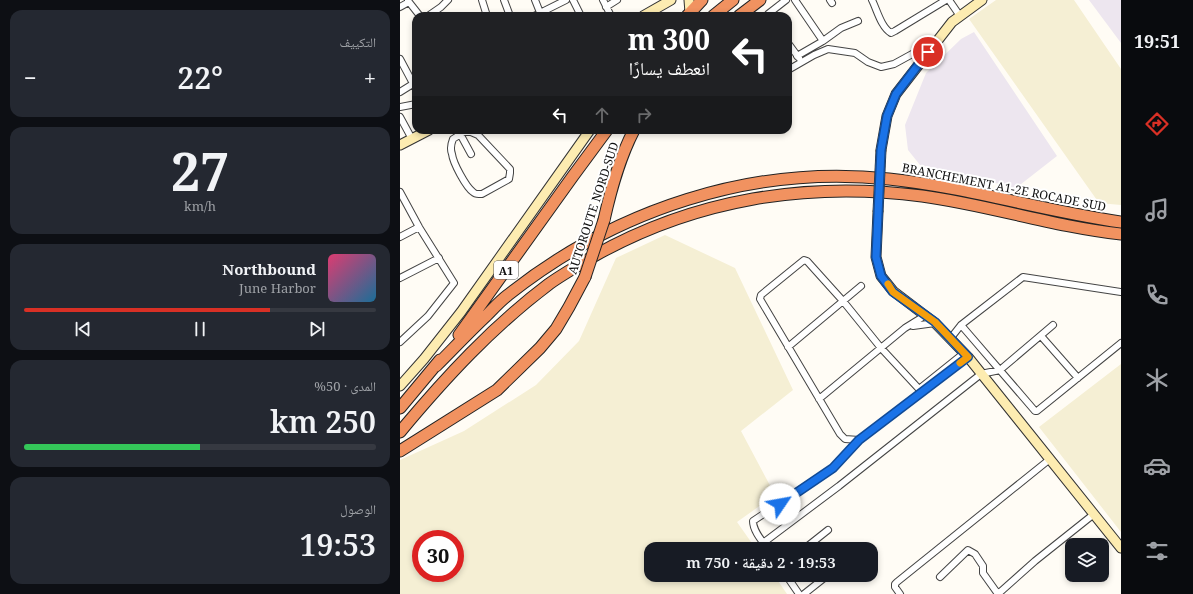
<!DOCTYPE html>
<html lang="ar">
<meta charset="utf-8">
<style>
body{margin:0;font-family:"Noto Serif","Noto Naskh Arabic",serif;background:#242831;color:#f1f3f6;direction:rtl;height:100vh;display:flex;flex-direction:column;font-size:15px;white-space:nowrap}
*{box-sizing:border-box;margin:0}
p{font-size:13px;color:#9ea1a6}
.icon{flex:none;width:22px;height:22px;fill:none;stroke:currentColor;stroke-width:2;stroke-linecap:round;stroke-linejoin:round}
.map{position:relative;flex:1;overflow:hidden;direction:ltr}
.side{display:flex;flex-direction:column;gap:10px;padding:10px;background:#0d0f14;width:400px}
.side>*{flex:none}
.banner{position:absolute;left:12px;top:12px;width:380px;height:122px;border-radius:12px;box-shadow:0 2px 6px #0003;direction:rtl;background:#202124;color:#fff;overflow:hidden}
.fabs{position:absolute;left:665px;top:538px;display:grid;gap:8px}
.fabs a{display:grid;place-items:center;width:44px;height:44px;border-radius:8px;background:#171b24;box-shadow:0 2px 6px #0003;font-size:20px}
.speed{position:absolute;left:12px;top:530px;display:flex;gap:8px;font-size:20px;font-weight:700;text-align:center}
.speed>*{display:grid;place-content:center;width:52px;height:52px;border-radius:50%;background:#171b24;box-shadow:0 2px 6px #0003;line-height:1}
.speed .limit{border:6px solid #d22;background:#fff;color:#111}
.pin{position:absolute;display:grid;place-items:center;width:34px;height:34px;color:#fff;margin:-17px;border:2px solid #fff;border-radius:50%;box-shadow:0 1px 4px #0007}
.me{position:absolute;width:44px;margin:-22px;rotate:57deg;stroke-linejoin:round;filter:drop-shadow(0 0 3px #0008)}
.turn{display:flex;align-items:center;gap:14px;height:84px;padding:0 16px;font-size:18px}
.turn .icon{width:52px;height:52px;stroke-width:2.5}
.turn b{display:block;font-size:28px;line-height:34px}
.lanes{display:flex;align-items:center;height:38px;padding:0 16px;background:#0003;justify-content:center;gap:20px;direction:ltr}
.lanes .off{opacity:.35}
.big{font-size:30px;font-weight:600;line-height:1.1}
.side .tile{flex:1;display:flex;flex-direction:column;justify-content:center;gap:6px;min-width:0;padding:0 14px;border-radius:12px;background:#242831}
.side .dial{align-items:center;gap:0}
.dial b{font-size:52px;line-height:1}
.song{display:flex;align-items:center;gap:12px}
.cover{width:48px;height:48px;border-radius:6px;background:linear-gradient(135deg,hsl(340 70% 55%),hsl(200 70% 35%))}
.played{height:4px;border-radius:2px;background:linear-gradient(90deg,#d93025 70%,#363941 70%)}
.keys{display:flex;justify-content:space-around;direction:ltr}
.heat{display:flex;justify-content:space-between;align-items:center;font-size:22px;direction:ltr}
.charge{height:6px;border-radius:3px;background:linear-gradient(90deg,#34c759 50%,#363941 0)}
.trip{position:absolute;left:244px;top:542px;width:234px;height:40px;border-radius:12px;background:#171b24;box-shadow:0 2px 6px #0003;font-weight:600;line-height:40px;text-align:center;direction:rtl}
main{display:flex;flex:1;min-height:0}
.dock{display:flex;flex-direction:column;width:72px;justify-content:space-around;align-items:center;background:#090b0e;color:#9ea1a6}
.dock .icon{width:28px;height:28px}
.dock .selected{color:#d93025}
.dock b{font-size:18px;color:#f1f3f6}
.map>svg:first-child{display:block}
.industrial{fill:#ede6ef}
.farmland{fill:#f5efd4;fill-rule:evenodd}
.lines{fill:none;stroke-linecap:round;stroke-linejoin:round}
.street-casing{stroke:#444;stroke-width:8}
.secondary-casing{stroke:#333;stroke-width:11}
.highway-casing{stroke:#222;stroke-width:13}
.street{stroke:#fff;stroke-width:6}
.secondary{stroke:#fdecb1;stroke-width:9}
.highway{stroke:#f19260;stroke-width:11}
.secondary-bridge-casing{stroke:#333;stroke-width:11;stroke-linecap:butt}
.highway-bridge-casing{stroke:#222;stroke-width:13;stroke-linecap:butt}
.secondary-bridge{stroke:#fdecb1;stroke-width:9}
.highway-bridge{stroke:#f19260;stroke-width:11}
.route-casing{stroke:#114b97;stroke-width:10}
.route{stroke:#1a73e8;stroke-width:7}
.slow{stroke:#f59e0b;stroke-width:7}
.labels{text-anchor:middle;dominant-baseline:central;stroke-width:4;stroke-linejoin:round;paint-order:stroke}
.shield{fill:#fff;stroke:#585858;stroke-width:1}
.shield-label{font-size:11px;font-weight:bold;fill:#111}
.street-label{font-size:12px;fill:#111;stroke:#fff}
</style>
<main>
<nav class="dock">
<b>19:51</b>
<svg class="icon selected" aria-label="directions" viewBox="0 0 24 24"><path d="M12 3l9 9-9 9-9-9zM9 14v-3h6M13 9l2 2-2 2"/></svg>
<svg class="icon" aria-label="music" viewBox="0 0 24 24"><path d="M9 18V5l10-2v13"/><circle cx="6" cy="18" r="3"/><circle cx="16" cy="16" r="3"/></svg>
<svg class="icon" aria-label="phone" viewBox="0 0 24 24"><path d="M5 4h4l2 5-3 2q2 4 5 5l2-3 5 2v4C11 20 4 13 5 4z"/></svg>
<svg class="icon" aria-label="climate" viewBox="0 0 24 24"><path d="M12 3v18M4 7l16 10M4 17L20 7"/></svg>
<svg class="icon" aria-label="car" viewBox="0 0 24 24"><path d="M5 17H2v-5l4-1 3-4h7l3 4 3 1v5h-3M9 17h6M6 11h13"/><circle cx="7" cy="17" r="2"/><circle cx="17" cy="17" r="2"/></svg>
<svg class="icon" aria-label="filters" viewBox="0 0 24 24"><path d="M4 7h16M4 17h16"/><circle cx="9" cy="7" r="2"/><circle cx="15" cy="17" r="2"/></svg>
</nav>
<div class="map">
<svg width="721" height="594" viewBox="0 0 721 594">
<rect width="100%" height="100%" fill="#fffcf5"/>
<!-- industrial -->
<path class="industrial" d="M689 0H721V43Z
M574 32 657 156 616 188 520 165 508 150 505 125 526 73 561 39Z"/>
<!-- farmland -->
<path class="farmland" d="M596 0H674L721 69V205L699 203 569 19Z
M265 235 335 268 393 390 341 431 375 495 337 522 356 549H251V575H374L387 594H0V460L64 431 136 385 179 341 216 258ZM21 539H55V573H21Z
M721 364V532L639 427Z"/>
<g class="lines">
<!-- street casing -->
<g class="street-casing">
<path id="street" d="M82 0 87 16
M104 0 110 16
M135 0 141 15
M173 0 181 16
M203 0 211 16
M395 0 423 41
M430 0 432 3
M472 0C477 10 481 27 491 33L495 31 546 0
M549 0 560 16
M9 2 20 16
M0 7 9 2 8 0
M206 7 217 0
M28 16 41 7 48 0
M134 16 166 0
M369 16 368 14 386 0
M388 43 399 58
M397 56 423 41 441 28 458 21
M0 59 16 89
M388 70 414 55 428 49 455 53 468 62 481 67 494 64 536 41
M0 92 16 82
M0 107 16 104
M0 117 12 139
M58 130 71 154
M64 132H71L78 135 110 169V173L109 179 82 194C78 194 76 195 73 192 66 187 53 163 52 154 50 149 51 144 53 139Z
M0 192 19 227 54 283 28 316 0 342
M0 237 19 227
M0 278 39 258
M561 325 635 411H637L721 343
M513 326 535 323
M641 336 678 378
M550 339 561 325 623 277 721 292
M388 347 461 286
M419 399 505 328 526 315
M459 440 445 439 440 434 360 299 361 295 404 260 407 261 443 301 481 348 519 389 564 353
M363 543 439 486 581 374 600 370 653 325
M368 549C362 541 353 531 353 521L433 468 459 440 568 357
M404 549 428 530
M386 575 399 594
M540 577 568 550 575 554 583 566V573L598 594
M404 594 428 575
M500 594 495 587V584L497 582 650 459
M598 594 635 561 694 514"/>
</g>
<!-- secondary casing -->
<g class="secondary-casing">
<path id="secondary" d="M289 0 290 13
M243 16 271 0
M0 145 29 130
M481 150 487 116 496 94 552 22 582 0
M478 212 476 257 481 276 493 291 535 323 568 357 721 548
M0 386 24 359 61 312 190 130"/>
</g>
<!-- highway casing -->
<g class="highway-casing">
<path id="highway" d="M287 16 302 0
M313 16 333 0
M339 16 360 0
M204 220C211 189 219 159 234 130
M59 335 173 176 207 130
M36 366C53 349 69 332 86 316 93 309 100 301 108 295 215 210 352 164 489 179 567 187 643 211 721 222
M0 408 40 360
M0 432C45 378 93 326 149 284 163 274 179 265 194 256 295 199 408 181 522 196 589 205 654 227 721 234
M0 451 97 390 140 348 156 329 169 307 185 277"/>
</g>
<!-- street -->
<use href="#street" class="street"/>
<!-- secondary -->
<use href="#secondary" class="secondary"/>
<!-- highway -->
<use href="#highway" class="highway"/>
<!-- secondary-bridge casing -->
<g class="secondary-bridge-casing">
<path id="secondary-bridge" d="M478 212 481 150"/>
</g>
<!-- highway-bridge casing -->
<g class="highway-bridge-casing">
<path id="highway-bridge" d="M185 277 204 220"/>
</g>
<!-- secondary-bridge -->
<use href="#secondary-bridge" class="secondary-bridge"/>
<!-- highway-bridge -->
<use href="#highway-bridge" class="highway-bridge"/>
</g>
<g class="lines">
<!-- route casing -->
<g class="route-casing">
<path id="route" d="M380 504 433 468 459 440 568 357 535 322 493 292 481 276 476 257 481 150 487 116 496 94 528 52"/>
</g>
<!-- route -->
<use href="#route" class="route"/>
<!-- slow -->
<path class="slow" d="M488 284 493 292 535 322 568 357 560 363"/>
</g>
<g class="labels">
<!-- shield labels -->
<rect class="shield" x="94" y="261" width="24" height="18" rx="3"/>
<g class="shield-label">
<text x="106" y="270">A1</text>
</g>
<!-- street labels -->
<g class="street-label">
<text transform="translate(604 187) rotate(11)">BRANCHEMENT A1-2E ROCADE SUD</text>
<text transform="translate(193 208) rotate(-72)">AUTOROUTE NORD-SUD</text>
</g>
</g>
</svg>
<div class="fabs">
<a><svg class="icon" aria-label="layers" viewBox="0 0 24 24"><path d="M12 4l9 5-9 5-9-5zM3 14l9 5 9-5"/></svg></a>
</div>
<div class="speed"><div class="limit">30</div></div>
<div class="pin" style="left:528px;top:52px;background:#d93025"><svg class="icon" aria-label="arrive" viewBox="0 0 24 24"><path d="M6 21V4h12l-3 4 3 4H6"/></svg></div>
<svg class="me" style="left:380px;top:504px" viewBox="-20 -20 40 40"><circle r="19" fill="#fff"/><path d="M0-13L10 11 0 6-10 11z" fill="#1a73e8"/></svg>
<div class="trip">19:53 · 2 دقيقة · 750 m</div>
<div class="banner">
<div class="turn"><svg class="icon" aria-label="left" viewBox="0 0 24 24"><path d="M17 20v-9H6M10 6l-5 5 5 5"/></svg><div><b>300 m</b>انعطف يسارًا</div></div>
<div class="lanes"><svg class="icon" aria-label="left" viewBox="0 0 24 24"><path d="M17 20v-9H6M10 6l-5 5 5 5"/></svg><svg class="icon off" aria-label="ahead" viewBox="0 0 24 24"><path d="M12 20V5M6 11l6-6 6 6"/></svg><svg class="icon off" aria-label="right" viewBox="0 0 24 24"><path d="M7 20v-9h11M14 6l5 5-5 5"/></svg></div>
</div>
</div>
<section class="side">
<div class="tile"><p>التكييف</p>
<div class="heat"><a>−</a><b class="big">22°</b><a>+</a></div>
</div>
<div class="tile dial"><b>27</b><p>km/h</p></div>
<div class="tile">
<div class="song"><i class="cover"></i><div><b>Northbound</b><p>June Harbor</p></div></div>
<div class="played"></div>
<div class="keys"><svg class="icon" aria-label="previous" viewBox="0 0 24 24"><path d="M18 5L8 12l10 7zM5 5v14"/></svg><svg class="icon" aria-label="pause" viewBox="0 0 24 24"><path d="M8 5v14M16 5v14"/></svg><svg class="icon" aria-label="next" viewBox="0 0 24 24"><path d="M6 5l10 7-10 7zM19 5v14"/></svg></div>
</div>
<div class="tile"><p>المدى · 50%</p><b class="big">250 km</b><div class="charge"></div></div>
<div class="tile"><p>الوصول</p><b class="big">19:53</b></div>
</section>
</main>
